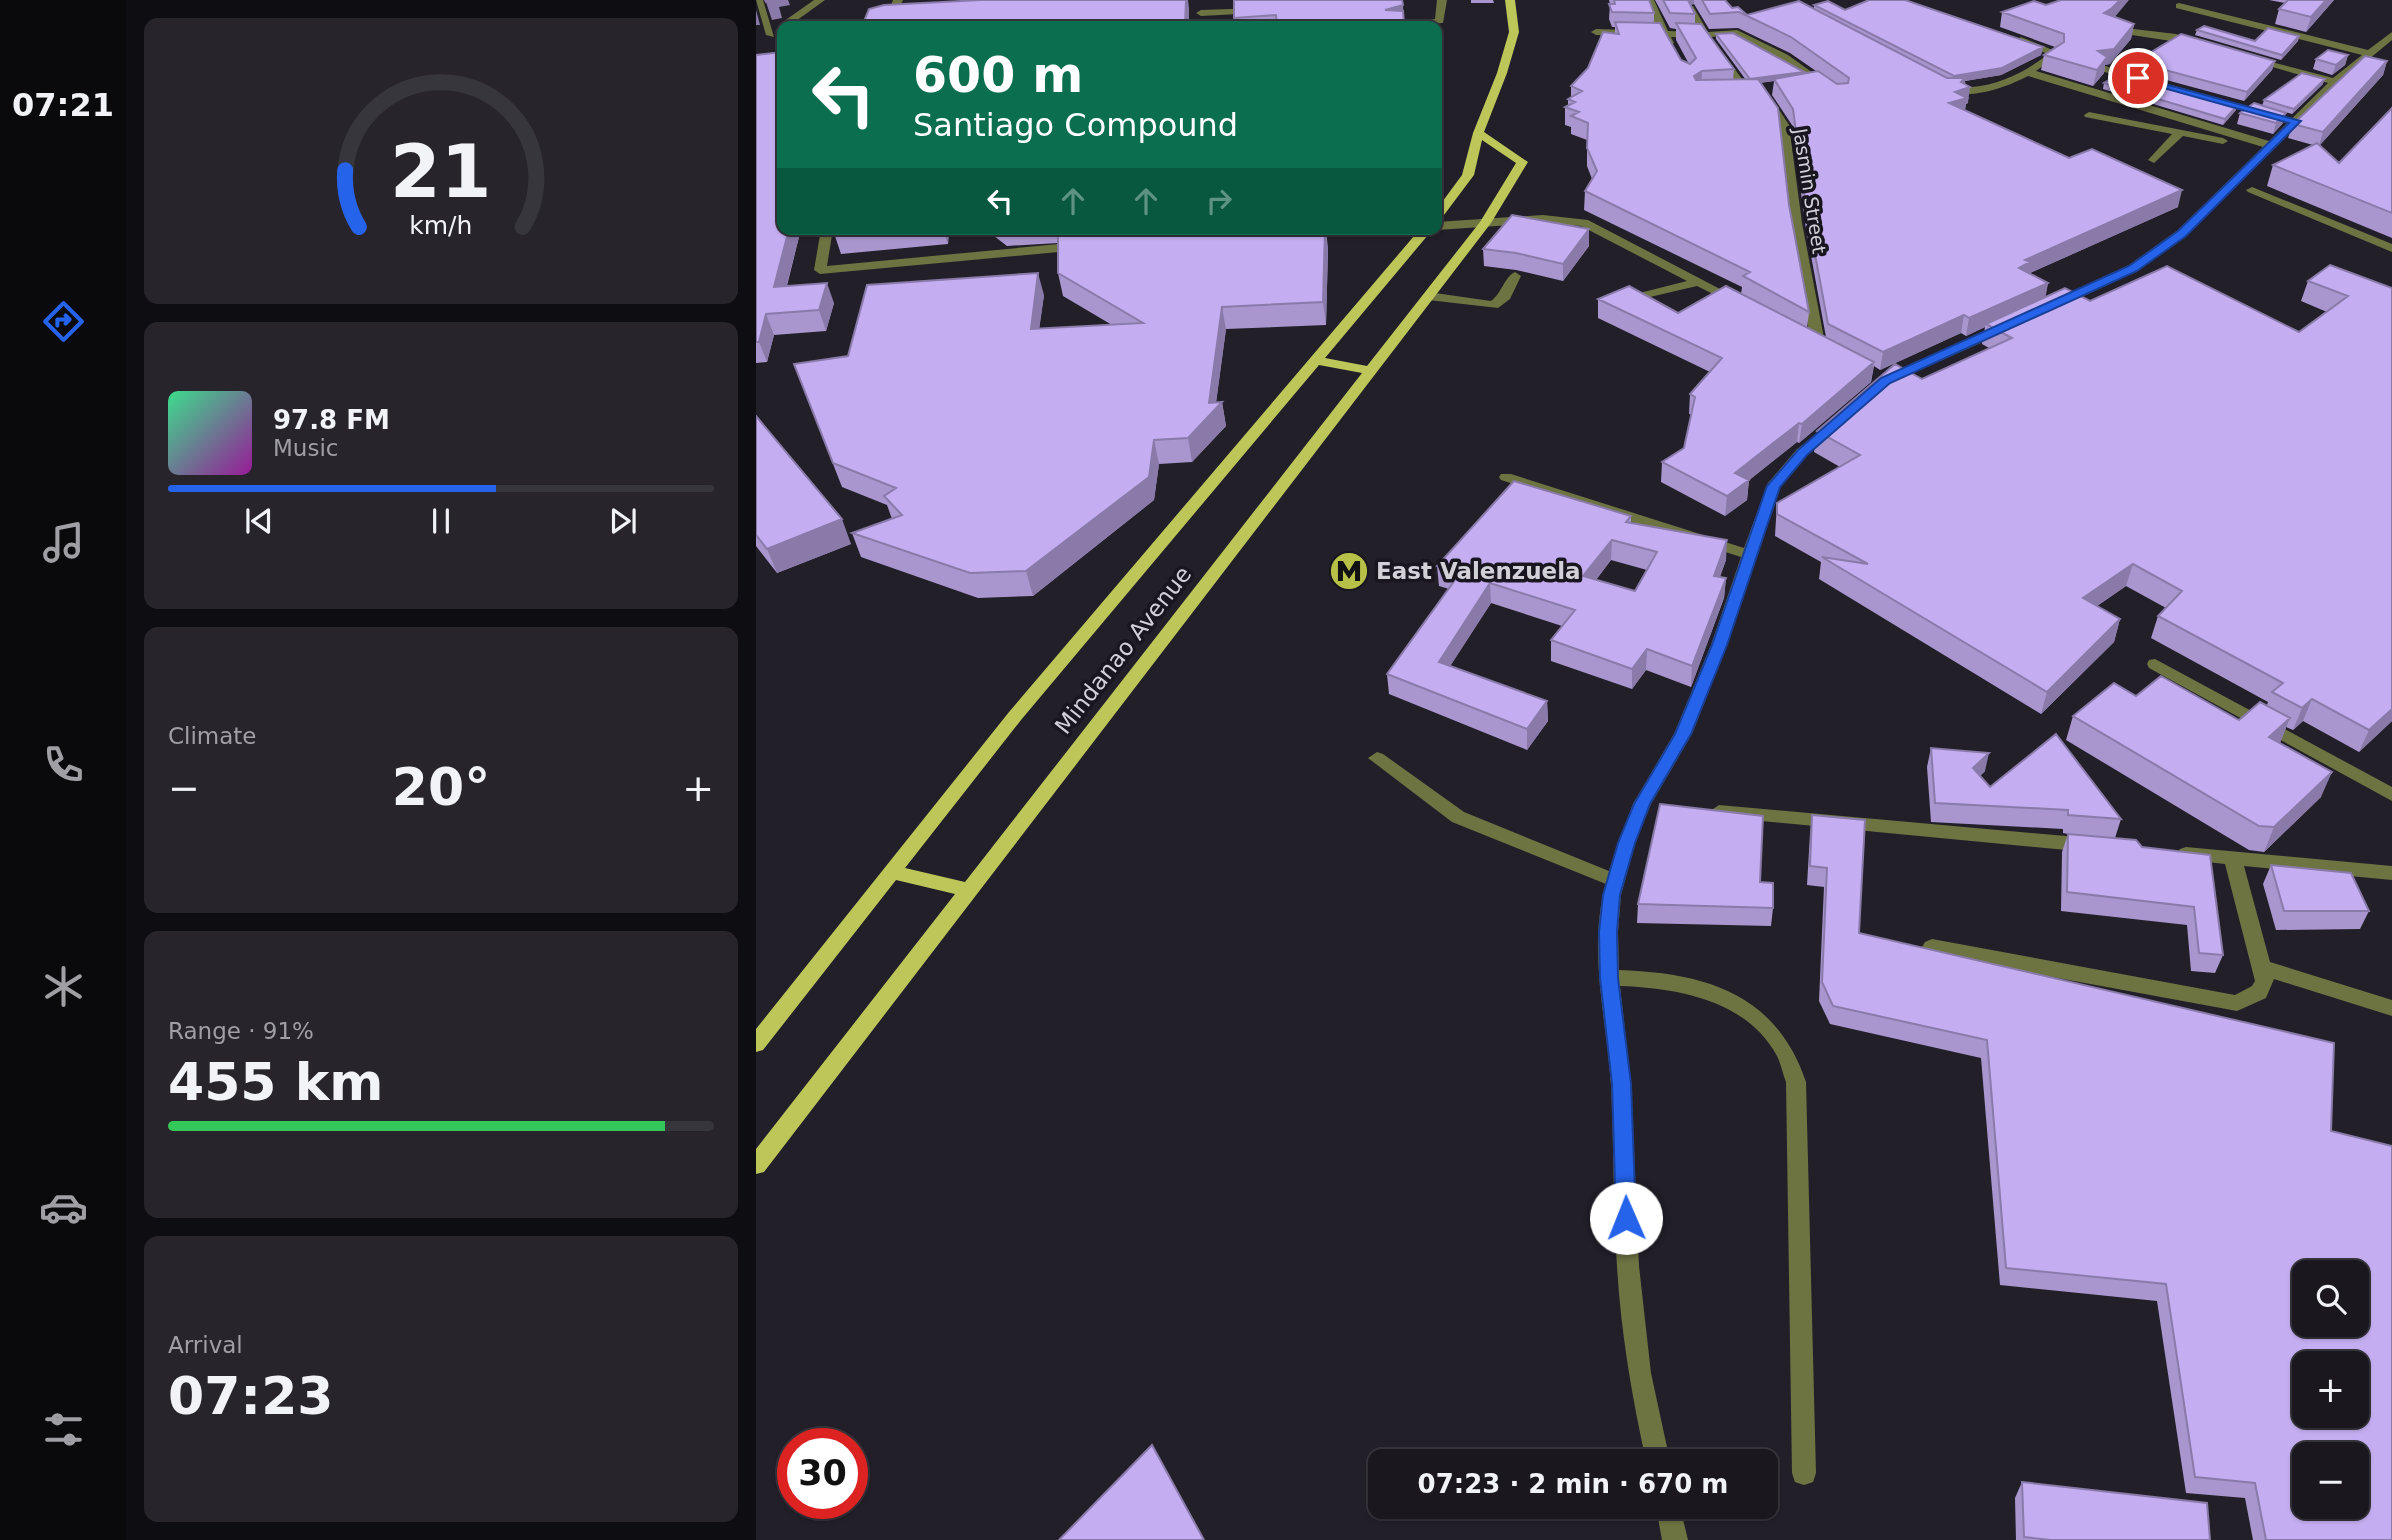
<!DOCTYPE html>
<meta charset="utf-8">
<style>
body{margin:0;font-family:"DejaVu Sans",sans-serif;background:#27242c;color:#f1f3f6;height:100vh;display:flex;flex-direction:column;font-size:26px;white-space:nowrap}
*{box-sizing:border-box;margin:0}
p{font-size:23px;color:#9f9fa4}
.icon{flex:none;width:38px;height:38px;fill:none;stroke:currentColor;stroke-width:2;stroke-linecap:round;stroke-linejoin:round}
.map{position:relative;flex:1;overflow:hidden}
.drawer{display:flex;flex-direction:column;gap:18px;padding:18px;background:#0e0d11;width:630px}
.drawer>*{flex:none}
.guide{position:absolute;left:21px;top:21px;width:665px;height:214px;border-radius:14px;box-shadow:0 2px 5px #0004,0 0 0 2px #38363d;background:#0b6e4f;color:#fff;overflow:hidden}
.fabs{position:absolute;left:1536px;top:1260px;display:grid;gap:14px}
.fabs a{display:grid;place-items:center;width:77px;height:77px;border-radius:14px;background:#1a171f;box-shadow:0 2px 5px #0004,0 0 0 2px #38363d;font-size:35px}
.speed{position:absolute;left:21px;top:1428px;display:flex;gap:14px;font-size:35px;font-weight:700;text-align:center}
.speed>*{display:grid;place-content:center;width:91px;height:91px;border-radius:50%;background:#1a171f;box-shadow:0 2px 5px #0004,0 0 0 2px #38363d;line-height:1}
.speed .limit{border:10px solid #d22;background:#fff;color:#111}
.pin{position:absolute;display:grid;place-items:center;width:60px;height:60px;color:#fff;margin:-30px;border:4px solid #fff;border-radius:50%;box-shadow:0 2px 7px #0007}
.me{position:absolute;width:77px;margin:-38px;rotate:359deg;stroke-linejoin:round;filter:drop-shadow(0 0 5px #0008)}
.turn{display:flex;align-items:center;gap:24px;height:147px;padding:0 21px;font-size:32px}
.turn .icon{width:91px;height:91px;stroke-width:2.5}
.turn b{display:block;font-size:49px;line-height:60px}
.lanes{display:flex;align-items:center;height:66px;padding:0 21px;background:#0003;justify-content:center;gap:35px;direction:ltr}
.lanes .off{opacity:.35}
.big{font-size:52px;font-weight:700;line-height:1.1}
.drawer .card{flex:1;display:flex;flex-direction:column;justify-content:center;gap:10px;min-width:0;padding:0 24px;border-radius:14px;background:#27242c}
.drawer .dial{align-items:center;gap:0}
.dial svg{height:182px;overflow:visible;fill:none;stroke:#38363d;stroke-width:7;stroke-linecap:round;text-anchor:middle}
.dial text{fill:#f1f3f6;stroke:none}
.song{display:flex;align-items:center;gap:21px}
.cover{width:84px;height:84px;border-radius:10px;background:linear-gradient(135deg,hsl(150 70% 55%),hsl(300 70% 35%))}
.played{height:7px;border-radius:4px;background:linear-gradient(90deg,#2563eb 60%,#38363d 60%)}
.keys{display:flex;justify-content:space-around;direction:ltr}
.heat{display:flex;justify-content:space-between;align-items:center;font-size:38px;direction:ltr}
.charge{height:10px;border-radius:5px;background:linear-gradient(90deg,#34c759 91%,#38363d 0)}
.trip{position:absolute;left:612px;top:1449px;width:410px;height:70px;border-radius:14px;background:#1a171f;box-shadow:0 2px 5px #0004,0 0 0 2px #38363d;font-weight:700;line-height:70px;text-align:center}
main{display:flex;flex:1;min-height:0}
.tabs{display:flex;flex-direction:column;width:126px;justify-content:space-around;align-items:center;background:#0a090c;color:#9f9fa4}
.tabs .icon{width:49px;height:49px}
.tabs .on{color:#2563eb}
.tabs b{font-size:32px;color:#f1f3f6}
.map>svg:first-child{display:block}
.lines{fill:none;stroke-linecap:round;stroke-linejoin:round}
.minor{fill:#6e7342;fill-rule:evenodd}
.major{fill:#bdc659;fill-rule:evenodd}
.wall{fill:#a996cf;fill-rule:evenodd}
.shaded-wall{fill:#897aa9}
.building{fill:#c4aef1;stroke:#897aa9;stroke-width:2;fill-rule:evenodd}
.route{fill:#2563eb;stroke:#184099;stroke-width:2}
.labels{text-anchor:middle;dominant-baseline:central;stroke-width:7;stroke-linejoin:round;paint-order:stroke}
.far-street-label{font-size:19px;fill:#d3d1d8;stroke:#19161f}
.poi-label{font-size:23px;font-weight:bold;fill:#d3d1d8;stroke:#19161f;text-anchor:start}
.street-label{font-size:23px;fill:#d3d1d8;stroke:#19161f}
</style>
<main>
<nav class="tabs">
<b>07:21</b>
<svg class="icon on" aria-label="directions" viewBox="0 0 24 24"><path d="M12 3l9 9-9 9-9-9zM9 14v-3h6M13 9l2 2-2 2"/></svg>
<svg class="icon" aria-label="music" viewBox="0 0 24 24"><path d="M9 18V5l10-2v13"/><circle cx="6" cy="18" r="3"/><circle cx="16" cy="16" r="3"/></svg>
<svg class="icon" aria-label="phone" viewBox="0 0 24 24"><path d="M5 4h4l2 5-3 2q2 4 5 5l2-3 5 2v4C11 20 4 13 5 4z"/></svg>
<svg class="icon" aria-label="climate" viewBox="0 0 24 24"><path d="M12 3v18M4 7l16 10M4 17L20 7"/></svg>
<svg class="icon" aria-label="car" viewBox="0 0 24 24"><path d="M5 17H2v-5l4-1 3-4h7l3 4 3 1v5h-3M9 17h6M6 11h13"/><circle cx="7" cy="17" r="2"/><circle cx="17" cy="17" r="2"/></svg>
<svg class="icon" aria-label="filters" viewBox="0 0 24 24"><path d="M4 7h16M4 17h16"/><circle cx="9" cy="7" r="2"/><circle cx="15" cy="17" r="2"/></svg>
</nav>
<section class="drawer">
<div class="card dial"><svg viewBox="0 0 100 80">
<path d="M14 69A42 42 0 1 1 86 69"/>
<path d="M14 69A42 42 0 0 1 8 44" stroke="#2563eb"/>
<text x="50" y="56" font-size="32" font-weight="700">21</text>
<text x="50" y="72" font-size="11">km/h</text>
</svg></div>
<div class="card">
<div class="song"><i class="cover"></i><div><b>97.8 FM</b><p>Music</p></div></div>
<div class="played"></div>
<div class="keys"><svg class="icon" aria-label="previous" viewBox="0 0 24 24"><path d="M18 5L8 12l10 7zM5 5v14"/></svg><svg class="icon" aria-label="pause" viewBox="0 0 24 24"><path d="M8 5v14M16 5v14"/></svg><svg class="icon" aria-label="next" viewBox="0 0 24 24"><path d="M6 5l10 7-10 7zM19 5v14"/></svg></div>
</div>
<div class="card"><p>Climate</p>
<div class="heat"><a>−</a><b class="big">20°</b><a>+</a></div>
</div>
<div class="card"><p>Range · 91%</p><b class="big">455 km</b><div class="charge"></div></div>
<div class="card"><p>Arrival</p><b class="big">07:23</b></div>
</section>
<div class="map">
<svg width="1636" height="1540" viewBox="0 0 1636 1540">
<rect width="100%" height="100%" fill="#221f29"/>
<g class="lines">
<!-- minor -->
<path class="minor" d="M0 0H7L18 37 10 35Z
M58 0H69L33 26 24 28V24Z
M137 0H147L138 20 118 26H103L131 16Z
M681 0H691L687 23 633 26 679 19Z
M888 0H898L912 31 943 32 929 8 937 6 952 32 981 30 1032 55 1075 86 1066 88 1024 59 977 35 955 37 992 87 1002 89V93L985 92 945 38 915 37 918 43 913 46 905 37 840 35 835 32 840 29 902 31Z
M1423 3 1612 50 1636 32V40L1583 84 1430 236 1381 271 1304 307H1296V301L1373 265 1422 230 1507 147 1272 76C1251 87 1209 103 1187 88L1188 86C1197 85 1207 87 1216 87 1244 85 1271 71 1292 54L1261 42 1260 40 1265 37 1304 53 1280 71 1513 141 1572 83 1492 60V56L1577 78 1606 55 1420 8V4Z
M504 8V12L501 13 445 16 440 13 445 10Z
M1352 26 1420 34 1447 42 1442 45 1349 31 1347 29Z
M1346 65 1390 78 1391 80 1386 83 1342 70 1341 68Z
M1011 96 1015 97 1033 125 1046 223 1069 343 1062 347 1055 343 1034 223 1023 125 1006 99Z
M1333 112 1467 138 1472 141 1467 144 1427 136 1398 163 1392 160 1416 134 1329 117 1328 115Z
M1496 187 1636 244V252L1492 192 1490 190Z
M787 215 832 220 987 301 977 304 941 286 864 304V298L931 281 825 226 787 223 681 230 680 229 681 222Z
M65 229H77L71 266 324 242 330 246 324 250 64 274 58 270Z
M551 229H617L611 233 548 237 542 233Z
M759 272 765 276 754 299 742 308 672 300 666 296 672 292 735 301C746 293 749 276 759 272Z
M1249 323 1255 327 1254 330 1136 382H1126L1124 379Z
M1078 421 1083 422V428L1051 455 1024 487 971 645 936 734 895 804 879 843 865 895 862 932 863 970C949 973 1020 993 1050 1082L1060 1473 1057 1482 1048 1485 1039 1482 1036 1473 1030 1082C1027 1074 1025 1064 1021 1056 991 1000 921 988 864 986L875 1084 883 1266 895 1373 914 1461H890C876 1397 865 1333 861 1267 857 1206 858 1146 855 1086 851 1019 831 950 850 884L696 822 612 758 621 752 627 754 708 812 853 871 877 804 918 734 955 645 985 557 745 480 743 477 745 474H755L988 548 1012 483 1041 449Z
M1399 659 1636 787V801L1393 668 1391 664 1393 660Z
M963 805 1332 838 1338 840 1341 845 1338 850 1332 852 963 817 954 811Z
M1430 847 1636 866V880L1488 866 1514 962 1636 1000V1016L1518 979 1510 998 1481 1011 1176 955 1169 952 1166 947 1169 942 1176 939 1479 995 1496 986 1499 981 1469 864 1424 859 1421 854 1424 849Z
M900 1507H924L932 1540H906Z"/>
<!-- major -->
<path class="major" d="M749 0H759L763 32 751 73 728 132 772 162 735 223 8 1172 0 1174V1149L199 894 140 880 7 1050 0 1052V1029L253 712 664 229H677L569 358 611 366 724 222 760 163 726 140 718 175 685 219 681 221V209L706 175 717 133 741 73 753 32ZM563 365 606 373 209 882 149 868 265 720Z"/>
</g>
<!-- wall -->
<path class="wall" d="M646 0 649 26H479L478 18Z
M715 0H737L738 3H715Z
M853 0H893L898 13V23L925 60 933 64 920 40V29L914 28 899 0H969L976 8 991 15 1058 9V5L1287 47 1285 55 1245 75 1209 81 1212 103 1210 104 1209 110 1422 207 1274 273 1292 283 1289 297 1334 301 1543 332 1571 312 1545 301 1552 281 1636 288V721L1603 752 1547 721 1537 730 1530 727 1524 743 1565 797 1508 852 1493 850 1310 740 1317 716 1380 696 1483 720 1511 705 1512 702 1395 638 1402 616 1410 608 1370 586 1341 606 1364 619 1358 642 1285 714 1063 579 1065 562 1019 536 1021 503 1084 467 1058 452 1061 431 1166 379 1233 348 1226 344 1229 327 1210 336 1205 333 1124 370 1118 366 1115 382 1043 443 1041 442 993 480 991 500 969 516 905 482 906 462 928 448 936 415 933 414 934 394 954 372 842 318V299L922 313 985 294 986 287 828 210 829 191 836 179 831 166V140L815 134V127L809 125V107L812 106V99L815 97V86L832 68 859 33V27H856L853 19 854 4ZM938 4 953 29 982 28 1034 53 1060 71 1048 74 960 34V39L990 80H977L978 69 939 24V14L934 5ZM1018 81 1016 95 1036 125 1049 223 1070 337 1051 328 1053 312 1033 205 1004 83Z
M1513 0H1578L1550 32 1519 24 1523 9 1529 3Z
M1246 12 1359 17 1378 24 1375 39 1354 64 1349 65 1348 73 1337 86 1285 70 1288 55 1299 47 1244 27Z
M1441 30 1499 41 1543 36 1542 41 1525 60 1439 35Z
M0 55 26 229H45L31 286 78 303 70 331 18 335 11 362 0 363Z
M1592 55 1589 65 1576 75 1557 69 1560 59Z
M1519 61 1516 70 1488 101 1377 71 1379 62Z
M1631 61 1627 75 1564 145 1583 163 1636 108V238L1511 186 1517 165 1557 145 1532 138 1537 124Z
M1348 83 1480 110 1467 125 1347 89Z
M1567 84 1536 114 1518 109 1527 123 1517 134 1481 124 1484 113 1506 106 1508 100Z
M79 229H193L192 244 85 254 78 233Z
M229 229H570L572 250 570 325 470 329 460 403 466 402 470 426 436 462 403 464 398 500 277 596 222 598 105 557 96 533 136 519 131 505 86 487 47 387 92 356 288 295 283 329 356 325 307 296 302 273V243L251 246Z
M833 229V246L807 281 760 270 728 266 727 249Z
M0 416 95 544 21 573 0 546Z
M875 516V523L970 560 964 577 970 578 968 598 935 687 890 670 876 689 795 661V640L806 626 735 603 694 666 791 701 792 721 771 750 633 694 631 674 693 589 683 586 681 566ZM855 560 891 570 879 591 840 580Z
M1175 748 1229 771 1224 776 1234 787 1365 819 1359 838 1386 847 1454 855 1467 955 1459 973 1435 971 1431 925 1305 911 1306 852 1312 834 1307 833V829L1175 822 1171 767Z
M1056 815 1103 933 1575 1131 1636 1540H1497L1489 1498 1430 1493 1401 1301 1244 1285 1225 1058 1074 1024 1063 1001 1068 887 1051 885 1054 834Z
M1515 865 1613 911 1604 929 1520 930 1507 884Z
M1004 882 1017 908 1015 926 881 923 882 904Z
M1266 1482 1454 1540H1260L1259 1498Z"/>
<!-- shaded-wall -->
<path class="shaded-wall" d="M20 0H32L34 5 23 7 26 18 16 20 10 2Z
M430 0H432L433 8V26H429Z
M927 0H938V4L927 7Z
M1364 0H1373L1353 24 1348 13Z
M1570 0H1578L1550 32 1555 17Z
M647 5 648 21 629 10Z
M0 10 4 25H0Z
M1378 24 1375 39 1354 64 1349 65 1348 73 1337 86 1341 70 1342 51Z
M1543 36 1542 41 1525 60 1526 55Z
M1287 47 1285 55 1245 75 1209 81 1208 89 1214 87 1212 103 1210 104 1208 114 1190 119 1198 76Z
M1592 55 1589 65 1576 75 1580 65Z
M1519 61 1516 70 1488 101 1491 92Z
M1631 61 1627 75 1563 146 1567 132Z
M946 71 945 88 937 93 938 76Z
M1048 72 1047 78 1018 79V81L993 84 994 79Z
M1569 79 1567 84 1536 114 1538 109Z
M1482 105 1480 110 1467 125 1469 119Z
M1530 113 1527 123 1517 134 1520 123Z
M1426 190 1422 207 1272 274 1263 268 1269 260Z
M33 229H45L25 307 18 287Z
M187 229H193L192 244Z
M569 229 572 250 570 325 567 302Z
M833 229V246L807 281V264Z
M282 273 288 295 280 352 275 329Z
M71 283 78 303 70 331 63 310Z
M1292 283 1289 300 1230 324 1229 327 1210 336 1213 318Z
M466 307 470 329 459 410 466 402 470 426 436 462 432 438 453 403Z
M10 314 18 335 11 362 3 342Z
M1208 315 1205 333 1124 370 1127 352Z
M1118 362 1115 382 1043 443 1046 424Z
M1043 423 1041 442 991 482 993 480 991 500 969 516 971 496 979 473Z
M398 440 403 464 398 500 277 596 270 571Z
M86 519 95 544 21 573 11 549Z
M856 540 855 560 827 596V576Z
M971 540 970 560 956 596 958 576Z
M1377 564 1370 586 1321 620 1327 598Z
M970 578 968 598 935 687 936 666Z
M734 583 735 603 684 682 683 662Z
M1364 619 1358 642 1285 714 1291 692Z
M891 649 890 670 876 689V669Z
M1556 699 1547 721 1537 730 1546 708Z
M791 701 792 721 771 750V729Z
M1636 709V721L1603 752 1613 730Z
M1534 718 1524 743 1513 737Z
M1233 753 1229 771 1213 787 1217 768Z
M1576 772 1565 797 1508 852 1518 827Z"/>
<!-- building -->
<path class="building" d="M9 0H20V1L10 2Z
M225 0H430L429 26H106L113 9 128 5Z
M478 0H646L647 5 629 10 647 11 648 22 640 23 641 26H521L520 15 478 18Z
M858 0H893L898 13 856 12 853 4H859Z
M907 0H932L939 14 914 13Z
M946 0H969L976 8 982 7 991 15 1043 1 1191 78H1209L1205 82 1214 87 1199 92 1211 98 1193 103 1313 158 1336 149 1426 190 1269 260 1274 262 1263 268 1292 283 1213 318 1208 315 1127 352 1072 324 1050 206 1037 109 1018 79 1062 71 1081 84 1092 83 1093 78 1035 37 983 12 954 14Z
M1113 0H1149L1287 47 1246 68 1198 76 1058 5 1072 1 1089 10Z
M1305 0H1364L1356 8 1348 13 1378 24 1358 49 1342 51 1351 57 1341 70 1288 55 1308 42V34L1246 12 1278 1 1290 5Z
M1532 0H1570L1555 17 1523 9Z
M859 22 904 23 925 60 934 64 940 58 920 23 945 24 978 69 946 71 938 76 940 80 1002 79 1022 108 1033 205 1053 312 987 276 994 272 829 191 841 171 831 148 832 123 815 116 823 112 809 107 819 102 812 99 826 91 815 86 832 68 847 32 863 34Z
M1448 26 1499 41 1512 28 1543 36 1526 55 1441 30Z
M977 33 1048 72 994 79 960 34Z
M1425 34 1519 61 1491 92 1379 62Z
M1572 50 1592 55 1580 65 1560 59Z
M26 52V229H33L18 287 71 283 63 310 10 314 3 342H0V55Z
M1609 56 1631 61 1567 132 1537 124Z
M1366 72 1482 105 1469 119 1348 83Z
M1546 73 1569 79 1538 109 1508 100Z
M1498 103 1530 113 1520 123 1484 113Z
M1636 108V213L1517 165 1561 143 1583 163Z
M756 215 833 229 807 264 760 253 727 249Z
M79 229H117L78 233Z
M359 229H569L567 302 466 307 453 403 466 402 432 438 398 440 393 477 270 571 214 573 96 533 146 515 128 496 140 488 77 463 38 364 92 356 111 285 282 273 275 329 387 323 302 273V233Z
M1574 265 1636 288V709L1613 730 1556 699 1546 708 1516 692 1527 683 1402 616 1426 591 1377 564 1327 598 1364 619 1291 692 1066 557 1112 564 1021 514V503L1104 455 1061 431 1139 364 1166 379 1256 338 1230 324 1309 288 1334 301 1411 266 1543 332 1592 296 1552 281Z
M873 286 922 313 970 286 1118 362 1046 424 1043 423 979 473 993 480 971 496 906 462 928 448 939 397 934 394 966 358 842 299Z
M0 416 86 519 11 549 0 535Z
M758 481 875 516 870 522 971 540 958 576 970 578 936 666 891 649 876 669 795 640 819 610 734 583 683 662 791 701 771 729 631 674 704 573 681 566ZM856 540 901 552 879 591 827 576Z
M1405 676 1483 720 1504 702 1534 718 1513 737 1576 772 1518 827 1503 826 1317 716 1358 683 1380 696Z
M1300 734 1365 819 1312 815V810L1179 803 1175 748 1233 753 1217 768 1234 787Z
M904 804 1007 816 1004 882 1017 883V908L882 904Z
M1056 815 1109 820 1103 933 1578 1043 1575 1131 1636 1146V1540H1510L1499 1483 1439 1477 1410 1284 1250 1268 1231 1040 1077 1006 1066 982 1071 868 1054 866ZM1549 1272H1601V1325H1549ZM1549 1363H1601V1416H1549ZM1549 1454H1601V1507H1549Z
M1312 834 1380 840 1386 847 1454 855 1467 955 1443 953 1438 907 1311 892Z
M1515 865 1595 873 1613 911H1528Z
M396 1445 448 1540H303Z
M1266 1482 1451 1503 1454 1540H1295L1268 1537Z"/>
<!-- route -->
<path class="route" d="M1379 76 1545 121 1430 236 1381 271 1134 383 1051 455 1024 487 971 645 935 734 894 804 879 843 864 895 861 932 862 978 875 1084 880 1218 877 1224 870 1227 863 1224 860 1218 856 1084 844 978 843 932 847 895 862 843 878 804 919 734 956 645 1011 486 1042 450 1125 378 1373 266 1422 231 1533 123 1379 80Z"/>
<!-- icons -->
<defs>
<g id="metro-disc" transform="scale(2.0125)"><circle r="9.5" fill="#b8c147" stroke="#19161f"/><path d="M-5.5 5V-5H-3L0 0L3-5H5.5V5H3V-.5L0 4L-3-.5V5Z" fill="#111"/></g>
</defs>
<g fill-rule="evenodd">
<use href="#metro-disc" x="593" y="571"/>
</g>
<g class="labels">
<!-- far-street labels -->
<g class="far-street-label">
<text transform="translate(1054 191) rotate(81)">Jasmin Street</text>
</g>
<!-- poi labels -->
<g class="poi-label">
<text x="620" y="571">East Valenzuela</text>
</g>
<!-- street labels -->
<g class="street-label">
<text transform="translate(367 650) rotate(-52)">Mindanao Avenue</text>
</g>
</g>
</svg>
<div class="fabs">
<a><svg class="icon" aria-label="search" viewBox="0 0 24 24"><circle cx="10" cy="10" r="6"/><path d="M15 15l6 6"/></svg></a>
<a>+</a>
<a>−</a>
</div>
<div class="speed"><div class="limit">30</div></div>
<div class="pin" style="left:1382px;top:78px;background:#d93025"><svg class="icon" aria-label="arrive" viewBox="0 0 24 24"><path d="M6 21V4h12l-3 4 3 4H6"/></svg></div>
<svg class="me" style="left:870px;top:1218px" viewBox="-20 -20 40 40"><circle r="19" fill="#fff"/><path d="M0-13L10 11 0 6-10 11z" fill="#2563eb"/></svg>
<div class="trip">07:23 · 2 min · 670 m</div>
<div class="guide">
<div class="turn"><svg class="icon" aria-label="left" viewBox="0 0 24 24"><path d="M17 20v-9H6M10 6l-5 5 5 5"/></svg><div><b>600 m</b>Santiago Compound</div></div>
<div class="lanes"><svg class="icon" aria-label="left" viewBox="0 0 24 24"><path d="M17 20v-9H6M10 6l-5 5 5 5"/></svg><svg class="icon off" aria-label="ahead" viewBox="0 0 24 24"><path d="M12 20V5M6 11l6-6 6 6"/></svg><svg class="icon off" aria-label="ahead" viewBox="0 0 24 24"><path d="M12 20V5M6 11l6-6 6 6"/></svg><svg class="icon off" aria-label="right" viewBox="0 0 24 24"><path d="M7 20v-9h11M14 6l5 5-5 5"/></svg></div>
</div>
</div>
</main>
